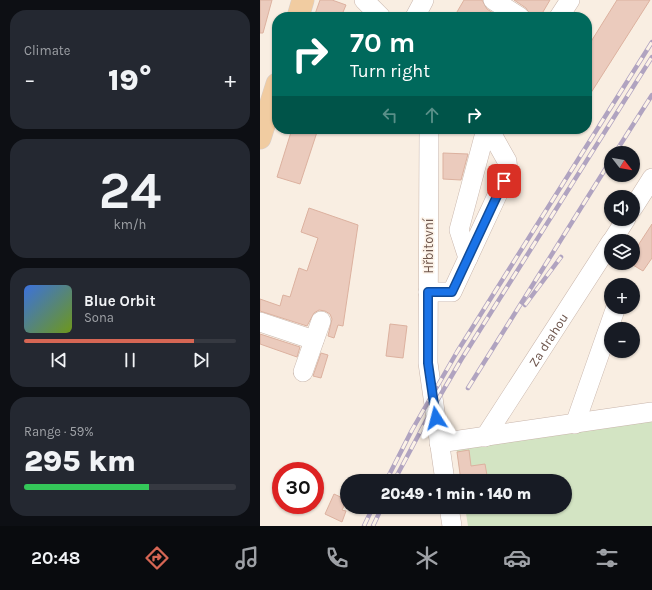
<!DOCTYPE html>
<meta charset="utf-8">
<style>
body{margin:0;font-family:Karla,sans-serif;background:#242831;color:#f1f3f6;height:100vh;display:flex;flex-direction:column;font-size:15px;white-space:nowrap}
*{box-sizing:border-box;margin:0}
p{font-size:13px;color:#9ea1a6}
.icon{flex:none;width:22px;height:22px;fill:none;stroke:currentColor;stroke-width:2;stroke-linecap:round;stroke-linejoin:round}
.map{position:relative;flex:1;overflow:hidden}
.panel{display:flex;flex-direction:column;gap:10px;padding:10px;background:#0d0f14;width:260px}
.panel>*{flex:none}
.hud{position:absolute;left:12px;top:12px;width:320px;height:122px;border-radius:16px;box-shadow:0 1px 3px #0004;background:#00695c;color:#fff;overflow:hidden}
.needle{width:26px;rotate:121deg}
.buttons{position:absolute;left:344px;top:146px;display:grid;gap:8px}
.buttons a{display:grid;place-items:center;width:36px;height:36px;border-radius:50%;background:#171b24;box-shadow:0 1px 3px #0004;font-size:20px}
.speed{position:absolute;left:12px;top:462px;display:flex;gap:8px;font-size:20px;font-weight:700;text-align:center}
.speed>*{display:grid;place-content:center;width:52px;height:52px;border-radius:50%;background:#171b24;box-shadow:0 1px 3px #0004;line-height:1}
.speed .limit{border:6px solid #d22;background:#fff;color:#111}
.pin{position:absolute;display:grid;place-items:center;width:34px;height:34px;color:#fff;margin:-17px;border-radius:8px;box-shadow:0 2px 6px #0006}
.me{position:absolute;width:44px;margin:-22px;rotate:351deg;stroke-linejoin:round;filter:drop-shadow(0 0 3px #0008)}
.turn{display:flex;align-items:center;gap:14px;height:84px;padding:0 12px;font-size:18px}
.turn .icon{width:52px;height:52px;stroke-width:2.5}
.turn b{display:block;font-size:28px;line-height:34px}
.lanes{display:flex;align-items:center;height:38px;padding:0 12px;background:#0003;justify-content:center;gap:20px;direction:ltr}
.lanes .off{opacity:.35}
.big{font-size:30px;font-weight:800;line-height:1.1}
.panel .card{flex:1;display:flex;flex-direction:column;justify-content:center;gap:6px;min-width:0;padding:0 14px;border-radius:16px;background:#242831}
.panel .dial{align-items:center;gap:0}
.dial b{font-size:52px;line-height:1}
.song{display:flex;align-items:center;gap:12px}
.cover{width:48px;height:48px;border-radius:6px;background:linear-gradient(135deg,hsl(220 70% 55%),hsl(80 70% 35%))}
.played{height:4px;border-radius:2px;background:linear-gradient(90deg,#d66654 80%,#363941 80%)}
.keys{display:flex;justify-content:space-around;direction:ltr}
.heat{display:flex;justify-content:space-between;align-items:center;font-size:22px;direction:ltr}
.charge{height:6px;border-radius:3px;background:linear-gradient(90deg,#34c759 59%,#363941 0)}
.trip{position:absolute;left:80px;top:474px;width:232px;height:40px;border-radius:20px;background:#171b24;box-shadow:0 1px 3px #0004;font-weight:800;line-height:40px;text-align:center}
.dock{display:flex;height:64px;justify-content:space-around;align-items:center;background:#090b0e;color:#9ea1a6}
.dock .icon{width:28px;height:28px}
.dock .active{color:#d66654}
.dock b{font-size:18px;color:#f1f3f6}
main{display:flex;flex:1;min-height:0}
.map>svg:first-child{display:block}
.green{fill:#d3e4c3}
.building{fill:#ebcbbd;stroke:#dcb19f}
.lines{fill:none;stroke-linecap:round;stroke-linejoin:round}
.minor-casing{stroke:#c8b5ab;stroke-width:20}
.major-casing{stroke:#d6cfcd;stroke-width:23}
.minor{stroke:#fff;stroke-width:19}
.major{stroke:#f1cca1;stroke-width:22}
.rail-casing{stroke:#b0a3c0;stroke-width:4.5}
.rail{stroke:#fcf2e7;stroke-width:3;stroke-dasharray:9;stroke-linecap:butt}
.route-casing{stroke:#114b97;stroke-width:10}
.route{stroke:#1a73e8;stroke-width:7}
.labels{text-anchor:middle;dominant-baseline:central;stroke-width:3;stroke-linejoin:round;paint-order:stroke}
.street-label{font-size:13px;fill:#6d554c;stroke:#fcf2e7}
</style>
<main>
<section class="panel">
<div class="card"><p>Climate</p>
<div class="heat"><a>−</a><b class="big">19°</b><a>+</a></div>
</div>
<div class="card dial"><b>24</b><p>km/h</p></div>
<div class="card">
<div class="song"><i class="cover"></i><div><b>Blue Orbit</b><p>Sona</p></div></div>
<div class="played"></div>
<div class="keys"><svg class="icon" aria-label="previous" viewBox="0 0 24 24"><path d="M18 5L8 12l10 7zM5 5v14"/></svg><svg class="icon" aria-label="pause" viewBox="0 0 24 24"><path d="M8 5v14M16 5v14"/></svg><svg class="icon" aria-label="next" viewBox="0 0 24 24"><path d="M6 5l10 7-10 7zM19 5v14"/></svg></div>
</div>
<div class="card"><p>Range · 59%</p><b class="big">295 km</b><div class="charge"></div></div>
</section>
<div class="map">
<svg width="392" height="526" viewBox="0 0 392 526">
<rect width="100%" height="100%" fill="#f9eee2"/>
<!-- green -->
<path class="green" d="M392 416V526H208L205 507H305V481H201L196 446Z"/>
<!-- building -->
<path class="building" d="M0 0H12L3 33H0Z
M60 0H72L86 5 81 17H54Z
M204 0H222L227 9 239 17H194Z
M254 0H290L280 17H271L266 8Z
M357 0H390L327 99V48Z
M32 129H58L40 184 17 177Z
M183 153 208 154 201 180 183 179Z
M49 208 98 225 83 326 78 325 74 338 68 336 72 319 70 314 65 311 59 310 54 313 47 326 0 311V299L20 306 23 295 30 297 39 268 47 271 58 238 41 232Z
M392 224V258L383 271 373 265V245L377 247Z
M130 324 147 326 143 358 126 356Z
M0 334 40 347 37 357 0 344Z
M61 353 68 355 61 378 53 376Z
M209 450 211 466 225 464 228 481H201L197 452Z
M74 494 87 500 82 510 86 511 82 522 65 514Z"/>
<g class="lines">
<!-- minor casing -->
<g class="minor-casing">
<g id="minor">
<path d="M104 0 121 17"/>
<path d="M233 0 260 17"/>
<path d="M155 17 164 0"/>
<path d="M299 17 310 0"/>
<path d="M169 129 168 363 185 481"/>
<path d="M373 208 392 178"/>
<path d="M352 241 366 219"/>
<path d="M208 258 199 230 226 129"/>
<path d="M168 292H192L248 172 247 161 229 129"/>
<path d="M0 322 54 340"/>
<path d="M43 372 61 321"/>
<path d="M315 424 356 307"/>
<path id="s1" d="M225 437 351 242"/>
<path d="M179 443 392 412"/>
<path d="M189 507 192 526"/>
</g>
</g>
<!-- major casing -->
<g class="major-casing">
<path id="major" d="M38 17 43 0
M0 138 17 84"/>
</g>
<!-- minor -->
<use href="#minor" class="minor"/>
<!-- major -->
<use href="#major" class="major"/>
<!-- rail casing -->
<g class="rail-casing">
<path id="rail" d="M355 153 392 95
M265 305 301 257
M208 388 351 160
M126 481 152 430 197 352 392 42
M134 481 174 406 201 360 392 57
M104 526 113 507
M113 526 122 507"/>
</g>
<!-- rail -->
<use href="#rail" class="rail"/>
</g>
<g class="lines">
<!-- route casing -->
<g class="route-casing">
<path id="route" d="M176 418 168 363V292H192L244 181"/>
</g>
<!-- route -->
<use href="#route" class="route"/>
</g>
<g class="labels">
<!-- street labels -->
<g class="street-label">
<text transform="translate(168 246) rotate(-90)">Hřbitovní</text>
<text stroke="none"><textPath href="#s1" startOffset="116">Za drahou</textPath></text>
</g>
</g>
</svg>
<div class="buttons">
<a><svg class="needle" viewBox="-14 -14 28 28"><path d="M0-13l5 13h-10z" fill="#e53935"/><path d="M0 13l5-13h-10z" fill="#9ea1a6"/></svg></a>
<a><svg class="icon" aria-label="sound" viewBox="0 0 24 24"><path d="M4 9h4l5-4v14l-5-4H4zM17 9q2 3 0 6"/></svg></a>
<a><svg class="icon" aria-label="layers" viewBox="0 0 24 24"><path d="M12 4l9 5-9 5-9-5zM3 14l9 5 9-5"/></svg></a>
<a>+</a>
<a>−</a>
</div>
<div class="speed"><div class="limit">30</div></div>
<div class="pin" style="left:244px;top:181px;background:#d93025"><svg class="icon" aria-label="arrive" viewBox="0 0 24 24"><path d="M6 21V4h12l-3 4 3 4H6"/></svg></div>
<svg class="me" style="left:176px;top:418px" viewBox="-20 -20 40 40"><path d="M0-17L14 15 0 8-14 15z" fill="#1a73e8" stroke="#fff" stroke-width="4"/></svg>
<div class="trip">20:49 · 1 min · 140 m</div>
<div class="hud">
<div class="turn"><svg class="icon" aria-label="right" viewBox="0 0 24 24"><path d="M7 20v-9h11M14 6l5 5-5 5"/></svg><div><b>70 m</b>Turn right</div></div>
<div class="lanes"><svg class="icon off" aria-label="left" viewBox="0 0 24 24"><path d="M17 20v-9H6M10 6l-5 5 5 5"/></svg><svg class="icon off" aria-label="ahead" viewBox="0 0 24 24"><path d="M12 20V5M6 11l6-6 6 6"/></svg><svg class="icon" aria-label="right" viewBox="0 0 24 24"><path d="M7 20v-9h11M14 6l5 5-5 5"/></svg></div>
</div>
</div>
</main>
<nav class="dock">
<b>20:48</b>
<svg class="icon active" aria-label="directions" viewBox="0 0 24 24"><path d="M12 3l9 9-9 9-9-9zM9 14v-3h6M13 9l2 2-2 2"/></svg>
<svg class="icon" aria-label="music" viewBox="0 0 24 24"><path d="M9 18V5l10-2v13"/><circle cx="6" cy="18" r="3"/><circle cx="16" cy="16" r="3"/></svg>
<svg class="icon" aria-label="phone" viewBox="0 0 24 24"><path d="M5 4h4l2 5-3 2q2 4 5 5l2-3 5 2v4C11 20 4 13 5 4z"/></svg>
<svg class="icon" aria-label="climate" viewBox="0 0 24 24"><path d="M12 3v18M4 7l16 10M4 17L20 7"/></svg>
<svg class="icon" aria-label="car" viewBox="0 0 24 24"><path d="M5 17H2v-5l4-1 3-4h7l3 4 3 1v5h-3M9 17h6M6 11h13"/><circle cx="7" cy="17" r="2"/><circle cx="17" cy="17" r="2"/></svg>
<svg class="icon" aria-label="filters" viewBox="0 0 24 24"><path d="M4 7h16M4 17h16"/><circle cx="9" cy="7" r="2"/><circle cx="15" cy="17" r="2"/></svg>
</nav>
